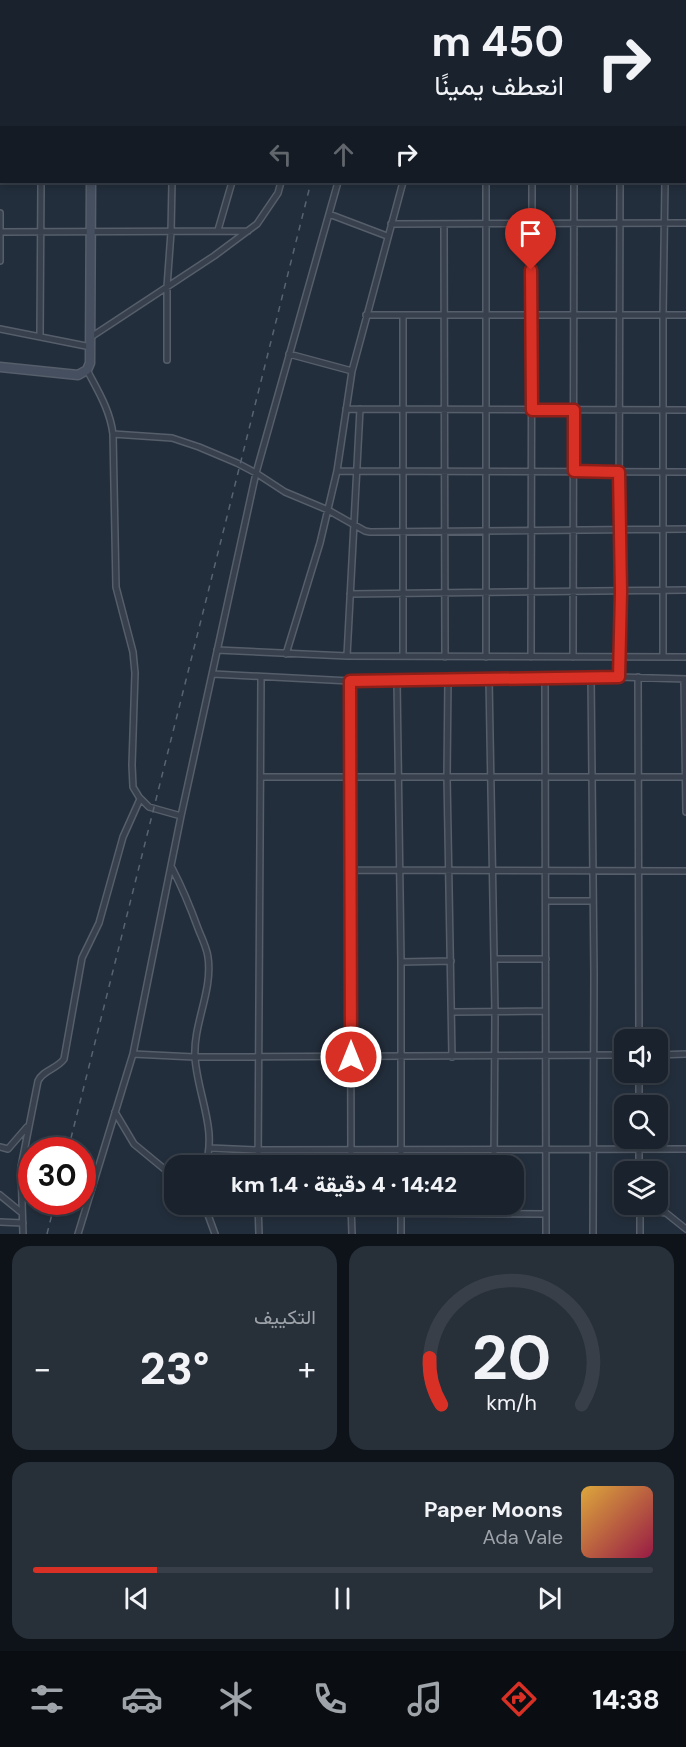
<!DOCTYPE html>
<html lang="ar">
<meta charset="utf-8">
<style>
body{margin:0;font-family:"DM Sans",Vazirmatn,sans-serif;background:#272f39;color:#f1f3f6;direction:rtl;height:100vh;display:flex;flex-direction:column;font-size:22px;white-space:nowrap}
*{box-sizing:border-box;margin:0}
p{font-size:20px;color:#9fa4aa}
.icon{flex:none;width:33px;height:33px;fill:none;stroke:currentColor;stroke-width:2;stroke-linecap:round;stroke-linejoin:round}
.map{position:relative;height:1234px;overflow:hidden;direction:ltr}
.drawer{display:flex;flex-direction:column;gap:12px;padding:12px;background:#0e1319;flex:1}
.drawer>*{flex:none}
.guide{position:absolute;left:0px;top:0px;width:687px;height:183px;box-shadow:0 3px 9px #0003,0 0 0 2px #383f49;direction:rtl;background:#1a222d;color:#f1f3f6;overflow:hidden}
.controls{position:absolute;left:614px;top:1029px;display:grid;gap:12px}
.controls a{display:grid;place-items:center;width:54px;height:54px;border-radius:12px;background:#1a222d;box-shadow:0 3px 9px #0003,0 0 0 2px #383f49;font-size:30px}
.speed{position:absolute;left:18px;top:1137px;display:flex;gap:12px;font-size:30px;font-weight:700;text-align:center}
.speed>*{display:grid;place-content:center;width:78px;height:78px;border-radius:50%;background:#1a222d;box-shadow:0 3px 9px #0003,0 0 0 2px #383f49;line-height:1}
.speed .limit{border:9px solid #d22;background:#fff;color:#111}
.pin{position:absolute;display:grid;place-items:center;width:51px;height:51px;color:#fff;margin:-62px -26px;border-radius:50% 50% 50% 0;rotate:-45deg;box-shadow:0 0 6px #0007}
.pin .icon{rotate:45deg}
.me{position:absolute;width:66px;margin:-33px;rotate:0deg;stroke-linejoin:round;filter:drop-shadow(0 0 4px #0008)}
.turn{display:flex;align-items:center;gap:21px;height:126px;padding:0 24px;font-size:27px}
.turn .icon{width:78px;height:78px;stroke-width:2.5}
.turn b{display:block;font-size:42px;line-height:51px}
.lanes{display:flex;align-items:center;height:57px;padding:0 24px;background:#0003;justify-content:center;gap:30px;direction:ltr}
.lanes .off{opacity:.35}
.big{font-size:45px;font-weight:800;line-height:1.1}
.drawer .widget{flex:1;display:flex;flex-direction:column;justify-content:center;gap:9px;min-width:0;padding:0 21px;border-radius:18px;background:#272f39}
.drawer .dial{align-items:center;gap:0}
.dial svg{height:156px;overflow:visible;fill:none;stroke:#383f49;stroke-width:7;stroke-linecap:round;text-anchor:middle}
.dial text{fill:#f1f3f6;stroke:none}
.song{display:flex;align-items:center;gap:18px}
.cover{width:72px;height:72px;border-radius:9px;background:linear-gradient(135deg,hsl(40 70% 55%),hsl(340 70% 35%))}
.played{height:6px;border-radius:3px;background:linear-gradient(90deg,#d93025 20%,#383f49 20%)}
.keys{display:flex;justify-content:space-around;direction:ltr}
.heat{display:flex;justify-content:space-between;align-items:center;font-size:33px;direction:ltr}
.drawer .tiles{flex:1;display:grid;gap:12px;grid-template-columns:1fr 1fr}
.widget:last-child{grid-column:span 2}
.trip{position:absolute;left:164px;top:1155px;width:360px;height:60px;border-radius:18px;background:#1a222d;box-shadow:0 3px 9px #0003,0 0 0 2px #383f49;font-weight:800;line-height:60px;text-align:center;direction:rtl}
.dock{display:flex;height:96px;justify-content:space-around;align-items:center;background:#0a0e12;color:#9fa4aa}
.dock .icon{width:42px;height:42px}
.dock .selected{color:#d93025}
.dock b{font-size:27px;color:#f1f3f6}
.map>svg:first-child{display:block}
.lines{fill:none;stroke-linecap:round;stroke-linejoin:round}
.street-casing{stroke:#555e6a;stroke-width:8}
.secondary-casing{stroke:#555e6a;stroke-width:11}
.street{stroke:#37404c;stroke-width:5}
.secondary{stroke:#454f5f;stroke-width:8}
.rail{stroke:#596473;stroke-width:1.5;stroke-dasharray:6 6;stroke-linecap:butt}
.route-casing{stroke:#8d1f18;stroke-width:15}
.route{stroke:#d93025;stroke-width:10}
</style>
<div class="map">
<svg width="686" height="1234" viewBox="0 0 686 1234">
<rect width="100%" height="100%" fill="#232e3c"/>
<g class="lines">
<!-- street casing -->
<g class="street-casing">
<path id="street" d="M122 0H200
M217 0V2
M663 0V2
M41 2V0
M284 2V0
M327 2 328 0
M387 2V0
M445 2V0
M486 2V0
M533 2V0
M574 2V0
M620 2V0
M0 63H2
M0 156H2
M486 182V657
M0 213V261
M329 214 387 236
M391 224 686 223
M444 224 445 657
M218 230 232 182
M0 232 248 231
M366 315H686
M0 329 91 347
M40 335 41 182
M91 337 214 256 257 224 278 193 281 182
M289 354 352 371
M167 360V287L171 232 172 182
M87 370C98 391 110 410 113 434L116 587 133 652 135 673 132 765 133 787 139 797 149 807 181 816
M346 409 686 410
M113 434 172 438 199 447 237 463 256 473 285 492 328 510 365 531 370 532 686 529
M337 471 686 472
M350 594 686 590
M217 650 347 656 686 657
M286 654 320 543 337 471 352 371 403 182
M347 656 360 409
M403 656V316
M531 657 532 182
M573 657 574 182
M663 657V315L665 182
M213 674 350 681 619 677 686 679
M591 677 594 974 593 1234
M619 677 621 592 619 531 620 182
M638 677 639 1040
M545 678 546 1234
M489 679 495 1012 494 1166
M684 679 686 812
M448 680 447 777 452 1057
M350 681 351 1166
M397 681 401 962V1166
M261 777H686
M172 868C183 889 191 909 199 931 203 940 207 949 208 957 213 991 193 1024 195 1057 197 1094 218 1130 205 1166
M350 870 686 871
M546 901H592
M494 959H546
M401 962 451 961
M452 1012 545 1011
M133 1054 194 1057 624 1055
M657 1055 686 1054
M639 1072V1106
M115 1112 134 1144 174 1177
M639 1138V1172
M0 1147 8 1149 27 1127
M210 1148 258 1150 686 1149
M258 1166 261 678
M0 1195 22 1213
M204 1204 215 1234
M258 1204 259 1234
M351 1204 352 1234
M401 1204V1234
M640 1204V1234
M640 1209 666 1213 686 1229
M401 1213 545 1214
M0 1222 23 1223
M23 1234 21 1167 38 1081C43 1070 57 1069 64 1059L82 958 99 923 123 837 140 799
M78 1234 133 1054 181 816 256 473 338 182"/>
</g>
<!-- secondary casing -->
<g class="secondary-casing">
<path id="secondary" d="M92 2V0
M0 367 78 375 87 370 90 363 91 182"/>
</g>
<!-- street -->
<use href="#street" class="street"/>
<!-- secondary -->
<use href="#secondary" class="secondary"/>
<!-- rail -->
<path class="rail" d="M356 2V0
M68 1150 311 182
M47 1234 55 1202"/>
</g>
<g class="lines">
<!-- route casing -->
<g class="route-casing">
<path id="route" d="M351 1057 350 681 619 677 621 592 619 472 574 471V410H532L531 270"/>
</g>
<!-- route -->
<use href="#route" class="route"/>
</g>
</svg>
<div class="controls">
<a><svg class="icon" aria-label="sound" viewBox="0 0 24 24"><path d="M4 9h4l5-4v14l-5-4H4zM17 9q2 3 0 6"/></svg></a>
<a><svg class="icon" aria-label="search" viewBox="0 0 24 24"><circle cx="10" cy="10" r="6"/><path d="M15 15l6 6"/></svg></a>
<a><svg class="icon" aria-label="layers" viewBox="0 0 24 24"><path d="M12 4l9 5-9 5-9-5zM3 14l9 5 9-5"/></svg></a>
</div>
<div class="speed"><div class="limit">30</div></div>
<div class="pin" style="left:531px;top:270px;background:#d93025"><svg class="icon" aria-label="arrive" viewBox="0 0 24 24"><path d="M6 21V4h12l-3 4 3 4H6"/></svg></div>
<svg class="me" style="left:351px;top:1057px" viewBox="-20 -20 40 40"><circle r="17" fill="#d93025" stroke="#fff" stroke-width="3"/><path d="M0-11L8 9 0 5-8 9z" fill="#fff"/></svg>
<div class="trip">14:42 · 4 دقيقة · 1.4 km</div>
<div class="guide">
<div class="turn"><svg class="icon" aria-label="right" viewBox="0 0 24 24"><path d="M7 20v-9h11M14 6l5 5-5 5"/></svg><div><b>450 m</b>انعطف يمينًا</div></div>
<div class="lanes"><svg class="icon off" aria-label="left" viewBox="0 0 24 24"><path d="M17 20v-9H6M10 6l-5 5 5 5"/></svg><svg class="icon off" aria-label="ahead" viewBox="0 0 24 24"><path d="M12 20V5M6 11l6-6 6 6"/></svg><svg class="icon" aria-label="right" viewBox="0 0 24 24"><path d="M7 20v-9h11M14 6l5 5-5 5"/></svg></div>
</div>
</div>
<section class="drawer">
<div class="tiles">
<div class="widget dial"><svg viewBox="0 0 100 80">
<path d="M14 69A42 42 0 1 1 86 69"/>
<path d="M14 69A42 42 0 0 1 8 45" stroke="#d93025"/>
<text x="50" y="56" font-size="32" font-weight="700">20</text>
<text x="50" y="72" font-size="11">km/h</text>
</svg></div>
<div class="widget"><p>التكييف</p>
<div class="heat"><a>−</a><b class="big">23°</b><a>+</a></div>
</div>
<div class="widget">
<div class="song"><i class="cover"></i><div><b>Paper Moons</b><p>Ada Vale</p></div></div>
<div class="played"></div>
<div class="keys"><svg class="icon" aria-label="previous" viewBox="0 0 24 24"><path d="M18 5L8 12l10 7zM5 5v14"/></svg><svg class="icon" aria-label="pause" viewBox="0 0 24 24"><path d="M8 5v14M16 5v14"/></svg><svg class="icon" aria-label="next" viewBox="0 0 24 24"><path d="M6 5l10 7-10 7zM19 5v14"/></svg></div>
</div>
</div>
</section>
<nav class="dock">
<b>14:38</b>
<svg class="icon selected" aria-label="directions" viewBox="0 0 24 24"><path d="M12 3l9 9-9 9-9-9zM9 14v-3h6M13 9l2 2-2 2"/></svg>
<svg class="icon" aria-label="music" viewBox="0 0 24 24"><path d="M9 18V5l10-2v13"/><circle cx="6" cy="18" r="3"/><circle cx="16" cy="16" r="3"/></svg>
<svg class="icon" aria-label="phone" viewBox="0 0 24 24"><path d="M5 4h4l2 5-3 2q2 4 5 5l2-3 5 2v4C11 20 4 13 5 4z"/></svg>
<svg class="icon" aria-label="climate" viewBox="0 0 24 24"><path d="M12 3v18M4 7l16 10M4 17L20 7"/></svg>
<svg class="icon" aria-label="car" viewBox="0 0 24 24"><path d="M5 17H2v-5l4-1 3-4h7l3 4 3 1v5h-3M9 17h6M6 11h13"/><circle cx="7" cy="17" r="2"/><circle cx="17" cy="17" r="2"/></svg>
<svg class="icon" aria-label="filters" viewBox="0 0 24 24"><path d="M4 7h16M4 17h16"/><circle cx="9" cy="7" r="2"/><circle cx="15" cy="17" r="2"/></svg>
</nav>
